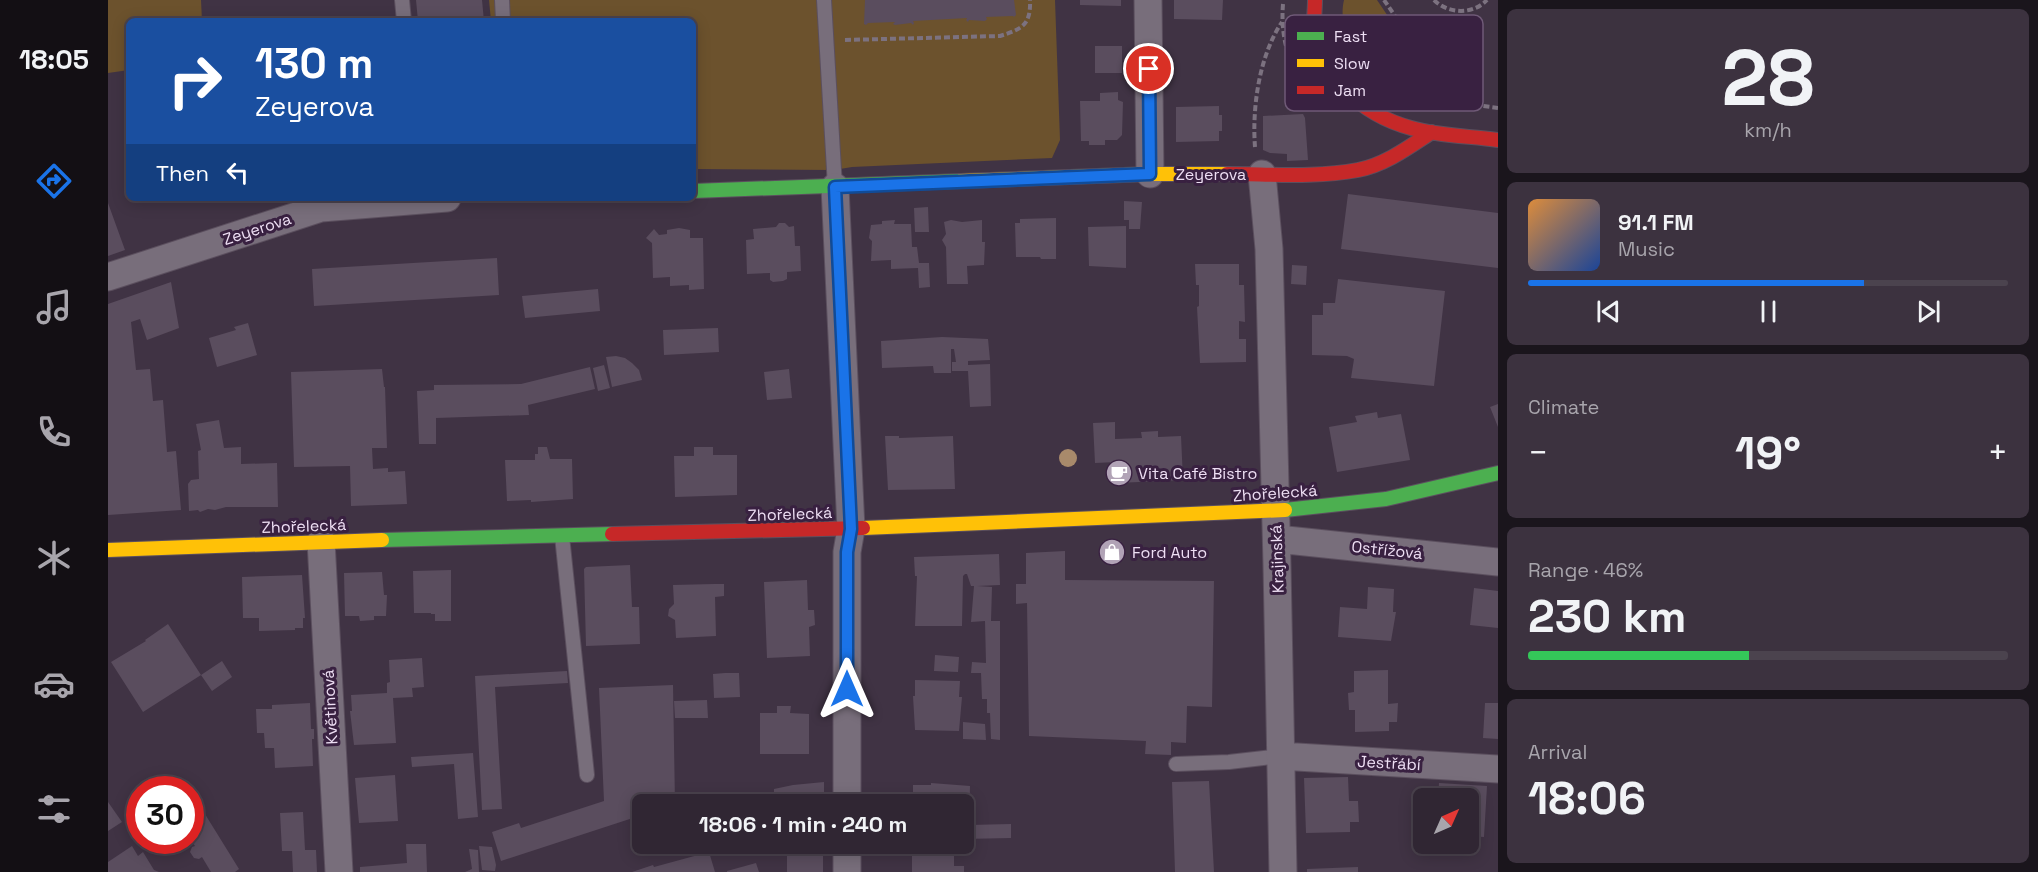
<!DOCTYPE html>
<meta charset="utf-8">
<style>
body{margin:0;font-family:"Space Grotesk",sans-serif;background:#3c323f;color:#f1f3f6;height:100vh;display:flex;flex-direction:column;font-size:22px;white-space:nowrap}
*{box-sizing:border-box;margin:0}
p{font-size:20px;color:#a8a5ac}
.icon{flex:none;width:33px;height:33px;fill:none;stroke:currentColor;stroke-width:2;stroke-linecap:round;stroke-linejoin:round}
.map{position:relative;flex:1;overflow:hidden}
.details{display:flex;flex-direction:column;gap:9px;padding:9px;background:#1a151c;width:540px}
.details>*{flex:none}
.guide{position:absolute;left:18px;top:18px;width:570px;height:183px;border-radius:9px;box-shadow:0 3px 15px #0003,0 0 0 2px #4b434e;background:#1a4fa0;color:#fff;overflow:hidden}
.needle{width:39px;rotate:45deg}
.fabs{position:absolute;left:1305px;top:788px;display:grid;gap:12px}
.fabs a{display:grid;place-items:center;width:66px;height:66px;border-radius:9px;background:#302633;box-shadow:0 3px 15px #0003,0 0 0 2px #4b434e;font-size:30px}
.speed{position:absolute;left:18px;top:776px;display:flex;gap:12px;font-size:30px;font-weight:700;text-align:center}
.speed>*{display:grid;place-content:center;width:78px;height:78px;border-radius:50%;background:#302633;box-shadow:0 3px 15px #0003,0 0 0 2px #4b434e;line-height:1}
.speed .limit{border:9px solid #d22;background:#fff;color:#111}
.pin{position:absolute;display:grid;place-items:center;width:51px;height:51px;color:#fff;margin:-26px;border:3px solid #fff;border-radius:50%;box-shadow:0 2px 6px #0007}
.me{position:absolute;width:66px;margin:-33px;rotate:0deg;stroke-linejoin:round;filter:drop-shadow(0 0 4px #0008)}
.turn{display:flex;align-items:center;gap:21px;height:126px;padding:0 30px;font-size:27px}
.turn .icon{width:78px;height:78px;stroke-width:2.5}
.turn b{display:block;font-size:42px;line-height:51px}
.then{display:flex;align-items:center;height:57px;padding:0 30px;background:#0003;gap:12px;font-size:22px}
.big{font-size:45px;font-weight:600;line-height:1.1}
.details .tile{flex:1;display:flex;flex-direction:column;justify-content:center;gap:9px;min-width:0;padding:0 21px;border-radius:9px;background:#3c323f}
.details .dial{align-items:center;gap:0}
.dial b{font-size:78px;line-height:1}
.song{display:flex;align-items:center;gap:18px}
.cover{width:72px;height:72px;border-radius:9px;background:linear-gradient(135deg,hsl(30 70% 55%),hsl(220 70% 35%))}
.played{height:6px;border-radius:3px;background:linear-gradient(90deg,#1a73e8 70%,#4b434e 70%)}
.keys{display:flex;justify-content:space-around;direction:ltr}
.heat{display:flex;justify-content:space-between;align-items:center;font-size:33px;direction:ltr}
.charge{height:9px;border-radius:4px;background:linear-gradient(90deg,#34c759 46%,#4b434e 0)}
.trip{position:absolute;left:524px;top:794px;width:342px;height:60px;border-radius:9px;background:#302633;box-shadow:0 3px 15px #0003,0 0 0 2px #4b434e;font-weight:600;line-height:60px;text-align:center}
main{display:flex;flex:1;min-height:0}
.menu{display:flex;flex-direction:column;width:108px;justify-content:space-around;align-items:center;background:#130f14;color:#a8a5ac}
.menu .icon{width:42px;height:42px}
.menu .on{color:#1a73e8}
.menu b{font-size:27px;color:#f1f3f6}
.map>svg:first-child{display:block}
.green{fill:#6c522d}
.building{fill:#5a4d5e}
.lines{fill:none;stroke-linecap:round;stroke-linejoin:round}
.lane-casing{stroke:#5b4f5e;stroke-width:16}
.street-casing{stroke:#5b4f5e;stroke-width:29}
.fast-casing{stroke:#5b4f5e;stroke-width:16}
.slow-casing{stroke:#5b4f5e;stroke-width:16}
.jam-casing{stroke:#5b4f5e;stroke-width:16}
.path{stroke:#7c7280;stroke-width:4;stroke-dasharray:6 3;stroke-linecap:butt}
.lane{stroke:#786e7b;stroke-width:14}
.street{stroke:#786e7b;stroke-width:27}
.fast{stroke:#4caf50;stroke-width:14}
.slow{stroke:#ffc107;stroke-width:14}
.jam{stroke:#c62828;stroke-width:14}
.tree{fill:#a88a6b}
.route-casing{stroke:#114b97;stroke-width:15}
.route{stroke:#1a73e8;stroke-width:10}
.labels{text-anchor:middle;dominant-baseline:central;stroke-width:6;stroke-linejoin:round;paint-order:stroke}
.street-label{font-size:16px;fill:#eedff4;stroke:#392141}
.poi-label{font-size:16px;fill:#eedff4;stroke:#392141;text-anchor:start}
.key{fill:#392141;stroke:#6f5a77;stroke-width:1.5}
.key-label{font-size:16px;fill:#eedff4}
</style>
<main>
<nav class="menu">
<b>18:05</b>
<svg class="icon on" aria-label="directions" viewBox="0 0 24 24"><path d="M12 3l9 9-9 9-9-9zM9 14v-3h6M13 9l2 2-2 2"/></svg>
<svg class="icon" aria-label="music" viewBox="0 0 24 24"><path d="M9 18V5l10-2v13"/><circle cx="6" cy="18" r="3"/><circle cx="16" cy="16" r="3"/></svg>
<svg class="icon" aria-label="phone" viewBox="0 0 24 24"><path d="M5 4h4l2 5-3 2q2 4 5 5l2-3 5 2v4C11 20 4 13 5 4z"/></svg>
<svg class="icon" aria-label="climate" viewBox="0 0 24 24"><path d="M12 3v18M4 7l16 10M4 17L20 7"/></svg>
<svg class="icon" aria-label="car" viewBox="0 0 24 24"><path d="M5 17H2v-5l4-1 3-4h7l3 4 3 1v5h-3M9 17h6M6 11h13"/><circle cx="7" cy="17" r="2"/><circle cx="17" cy="17" r="2"/></svg>
<svg class="icon" aria-label="filters" viewBox="0 0 24 24"><path d="M4 7h16M4 17h16"/><circle cx="9" cy="7" r="2"/><circle cx="15" cy="17" r="2"/></svg>
</nav>
<div class="map">
<svg width="1390" height="872" viewBox="0 0 1390 872">
<rect width="100%" height="100%" fill="#403344"/>
<!-- green -->
<path class="green" d="M0 0H93L94 21H21V70L0 73Z
M381 0H947L952 140 944 158 744 167 726 170 585 169V21H383Z
M1236 0H1269L1338 102C1322 100 1303 97 1288 92 1255 80 1228 33 1236 0Z"/>
<!-- building -->
<path class="building" d="M308 0H374L376 21H310Z
M757 0H906L908 15 906 17 905 16 878 17 879 19 877 21 861 20 860 22 858 20 859 18 805 21 806 23 805 25 803 23 787 25 785 24 787 22 760 23 758 25 756 24Z
M972 0H1013V6L972 5Z
M1066 0H1115L1114 20 1066 19Z
M987 46H1014V73H987Z
M1010 92V100L1015 102 1014 135 1009 140H997V145H981V141H973L972 101H992V93Z
M1111 106V115H1114V131H1111V141L1068 142V107Z
M1195 114 1197 118 1200 160 1179 161V154L1162 153 1155 150V116Z
M1240 194 1390 213V268L1233 249Z
M1016 201 1034 202 1032 229H1021V220H1016Z
M0 203 17 250 0 256Z
M820 207 821 232H807L806 208Z
M948 218V259H933L932 257H908L907 223H912V219Z
M787 220 786 224H803L804 247H809L811 263H821L822 287 811 288 810 268 783 269V260L763 261 764 241 761 238 763 225 774 224V221Z
M843 220 854 222 874 220V242H877L876 265 859 266 860 284H839L838 247 834 240 838 234 836 222Z
M671 223H677L681 227 686 226 687 246H692L693 271 679 272V279L675 281 665 282 662 280V273L639 274 638 240 646 239 645 229 668 227Z
M1018 226V268L981 266 980 227Z
M571 228 582 230V238H595L596 289 581 290V285L562 286V277L545 278 544 243 538 238 546 229 551 235 559 234V230Z
M389 258 391 295 206 306 204 269Z
M1087 264H1131V285H1136L1137 322 1131 321V339H1138V362L1092 363 1089 307 1091 306V285H1088Z
M1184 265 1199 266 1198 285 1183 284Z
M1230 279 1337 291 1326 386 1243 378 1246 359 1239 356 1204 355V315H1215V303H1227Z
M63 282 71 328 39 340 32 319 23 322 28 370 42 369 45 401 55 400 59 452 68 451 73 510 0 515V304Z
M490 289 492 311 417 318 414 296Z
M140 323 149 355 109 367 101 338 128 330 126 327Z
M610 328 611 352 556 355 555 330Z
M834 337 880 339 882 360 860 361V365L882 364 883 406 862 407 860 371H844V362H848L846 349H843V373H826L825 366 774 368 773 341Z
M508 356 517 358 524 363 531 370 534 380 504 387 498 357Z
M496 365 502 388 490 391 485 368Z
M482 367 487 389 420 405 421 415 328 418V444H311L309 391 326 390V385L413 384Z
M274 369 276 387H277L279 448H264L265 469 280 468V472L297 471 299 504 243 506 242 466 186 467 183 372Z
M681 369 684 398 659 400 656 372Z
M1390 404V427L1382 407Z
M1269 412 1270 418 1293 414 1302 460 1229 472 1221 427 1249 422 1247 416Z
M111 420 116 448 133 447V464L169 463 170 507H118L107 510 100 509 92 512 90 510 81 511 80 484 83 480 91 479 90 451 93 450 88 424Z
M1007 422V439L1034 438 1033 432 1050 431V437L1073 436 1075 480 1009 483V462L987 463 985 423Z
M777 436H791V438L845 436 847 489 780 490Z
M430 447H439L442 459H464L465 499 423 502V500L399 501 397 460H427V454H430Z
M586 447H605V455H629V495L567 497 566 456H586Z
M957 551V580L1106 581 1104 707 1079 706 1078 743 1063 742V755L1037 754 1038 741 921 736 919 603 908 604V584H918V553Z
M891 554 892 585 869 586 884 587 883 621H892V740L883 739 882 713H879V699H874L873 673H863L864 662 878 663 877 621 863 622 866 586H863L859 574H857L855 576 854 626H807L809 576H807L806 557Z
M522 565 524 607H531L532 644 478 646 476 569 478 567Z
M343 570V621H327V614H323V613H306L305 571Z
M274 572 276 595H279L278 616H266V620L252 621 251 616H237L236 573Z
M194 575 197 618H195V628H187V630L151 631V618H135L134 577Z
M699 580 700 610H706L707 625 701 627 702 656 659 658 656 582Z
M606 584H616V596L607 597 608 636 568 638 567 620 560 616 561 609 566 604 565 585Z
M1260 587 1286 589 1285 612H1288L1283 641 1230 637 1232 607 1259 609Z
M1366 588 1390 591V628L1362 625Z
M60 624 93 675 114 661 124 677 104 691 93 675 35 712 3 662 38 641 37 640Z
M827 655 851 657 850 672 826 671Z
M314 658 316 687 304 688 305 697 285 698 288 743 246 745 242 711H244L243 695 279 693V683L282 682 281 660Z
M1280 670V704L1290 703 1289 722H1281V731L1247 732V710H1241L1240 693 1246 692V671Z
M459 671 460 683 387 687 394 809 374 810 367 676Z
M617 673H631L632 697 606 698 605 674Z
M807 680 852 681 851 697H854L851 731 807 730 805 696H807Z
M565 685 567 804H534V815L393 861 384 832 411 823 413 828 496 801 491 688Z
M599 700 600 718H567L566 701Z
M202 703 203 729H206V739H204L205 766 167 768 166 748H157L156 733H149L148 709H164V705Z
M1377 703H1390V739L1375 738Z
M669 706H683L682 713 701 714V754H652V713H669Z
M855 722 877 724 878 740 855 739Z
M365 753 370 817 350 819 346 764 304 767 303 757Z
M287 775 290 821 251 823 247 778Z
M1240 777 1241 801H1250L1251 822H1242V832L1198 833 1196 778Z
M1101 781 1106 872H1067L1064 782Z
M716 782V804H666V789L685 785Z
M823 783 862 786 861 825 903 824V838L855 839V828H861L855 827V804H805V785H823Z
M1331 783 1379 786 1376 837 1360 836V798H1330Z
M0 802 14 822 0 831Z
M92 806 131 869 127 872H103L94 857 91 859 86 858 82 852 84 847 87 846 82 839V812Z
M195 812 197 850H208L209 872H185L184 851H174L172 813Z
M666 843H715V872H679V852H666Z
M298 844H318L319 872H252V867L299 863Z
M24 846 30 856 35 852 46 870 51 872H0V862Z
M371 846 384 847 388 865 387 871 374 870Z
M361 849 370 850 371 872H357L364 869Z
M601 852 607 872H524L545 865 546 867Z
M804 856H846V866H856V872H804Z
M648 863 651 872H619V871Z
M1250 867V872H1199V869Z"/>
<g class="lines">
<!-- lane casing -->
<g class="lane-casing">
<path id="lane" d="M294 0 296 21
M394 0 395 21
M716 0 727 187
M454 536 479 775
M1068 764 1121 762 1172 756"/>
</g>
<!-- street casing -->
<g class="street-casing">
<path id="street" d="M1040 0 1042 174
M1154 174 1161 249 1169 565 1175 872
M727 187 743 529 739 552V804
M0 277 213 208 339 198
M1169 539 1390 562
M213 541 231 872
M1172 756 1390 769
M739 843V872"/>
</g>
<!-- fast casing -->
<g class="fast-casing">
<path id="fast" d="M585 191 853 181
M1177 510 1278 499 1390 473
M274 540 504 534"/>
</g>
<!-- slow casing -->
<g class="slow-casing">
<path id="slow" d="M853 181 1042 174H1119
M755 528 1177 510
M0 550 274 540"/>
</g>
<!-- jam casing -->
<g class="jam-casing">
<path id="jam" d="M1207 0C1207 8 1206 16 1206 23 1210 76 1255 115 1303 128 1331 136 1361 136 1390 140
M1119 174C1162 174 1208 178 1250 170 1277 165 1301 147 1324 132
M504 534 755 528"/>
</g>
<!-- path -->
<path class="path" d="M1276 0 1347 102 1390 108
M1326 0C1340 14 1365 15 1379 0
M1175 4C1173 29 1177 52 1189 75
M737 40 892 36C914 29 923 25 922 0
M1147 147C1144 108 1151 56 1174 22"/>
<!-- lane -->
<use href="#lane" class="lane"/>
<!-- street -->
<use href="#street" class="street"/>
<!-- fast -->
<use href="#fast" class="fast"/>
<!-- slow -->
<use href="#slow" class="slow"/>
<!-- jam -->
<use href="#jam" class="jam"/>
</g>
<!-- trees -->
<circle class="tree" cx="960" cy="458" r="9"/>
<g class="lines">
<!-- route casing -->
<g class="route-casing">
<path id="route" d="M739 689V552L743 529 727 187 1042 174 1041 69"/>
</g>
<!-- route -->
<use href="#route" class="route"/>
</g>
<!-- icons -->
<defs>
<g id="cafe-disc" transform="scale(1.35)"><circle r="9.5" fill="#b1a3b6" stroke="#392141"/><path d="M-5.5-4.5H6V0H3Q3 3.5 0 3.5H-2.5Q-5.5 3.5-5.5 0ZM3-3.2v2h1.7v-2ZM-6 4.5H4V6H-6Z" fill="#fff"/></g>
<g id="shop-disc" transform="scale(1.35)"><circle r="9.5" fill="#b1a3b6" stroke="#392141"/><path d="M-5-2.5h2.3a2.7 3.5 0 0 1 5.4 0H5L5.5 6h-11ZM-1.5-2.5h3a1.5 2.3 0 0 0-3 0Z" fill="#fff"/></g>
</defs>
<g fill-rule="evenodd">
<use href="#cafe-disc" x="1011" y="473"/>
<use href="#shop-disc" x="1004" y="552"/>
</g>
<g class="labels">
<!-- street labels -->
<g class="street-label">
<text x="1103" y="174">Zeyerova</text>
<text transform="translate(149 229) rotate(-18)">Zeyerova</text>
<text transform="translate(1167 493) rotate(-4)">Zhořelecká</text>
<text transform="translate(682 514) rotate(-2)">Zhořelecká</text>
<text transform="translate(196 526) rotate(-2)">Zhořelecká</text>
<text transform="translate(1279 550) rotate(6)">Ostřížová</text>
<text transform="translate(1169 559) rotate(-92)">Krajinská</text>
<text transform="translate(222 707) rotate(-93)">Květinová</text>
<text transform="translate(1281 763) rotate(3)">Jestřábí</text>
</g>
<!-- poi labels -->
<g class="poi-label">
<text x="1030" y="473">Vita Café Bistro</text>
<text x="1024" y="552">Ford Auto</text>
</g>
</g>
<!-- legend -->
<rect x="1177" y="15" width="198" height="96" rx="9" class="key"/>
<rect x="1189" y="32" width="27" height="8" fill="#4caf50"/>
<rect x="1189" y="59" width="27" height="8" fill="#ffc107"/>
<rect x="1189" y="86" width="27" height="8" fill="#c62828"/>
<g class="key-label">
<text x="1226" y="42">Fast</text>
<text x="1226" y="69">Slow</text>
<text x="1226" y="96">Jam</text>
</g>
</svg>
<div class="fabs">
<a><svg class="needle" viewBox="-14 -14 28 28"><path d="M0-13l5 13h-10z" fill="#e53935"/><path d="M0 13l5-13h-10z" fill="#a8a5ac"/></svg></a>
</div>
<div class="speed"><div class="limit">30</div></div>
<div class="pin" style="left:1041px;top:69px;background:#d93025"><svg class="icon" aria-label="arrive" viewBox="0 0 24 24"><path d="M6 21V4h12l-3 4 3 4H6"/></svg></div>
<svg class="me" style="left:739px;top:689px" viewBox="-20 -20 40 40"><path d="M0-17L14 15 0 8-14 15z" fill="#1a73e8" stroke="#fff" stroke-width="4"/></svg>
<div class="trip">18:06 · 1 min · 240 m</div>
<div class="guide">
<div class="turn"><svg class="icon" aria-label="right" viewBox="0 0 24 24"><path d="M7 20v-9h11M14 6l5 5-5 5"/></svg><div><b>130 m</b>Zeyerova</div></div>
<div class="then">Then<svg class="icon" aria-label="left" viewBox="0 0 24 24"><path d="M17 20v-9H6M10 6l-5 5 5 5"/></svg></div>
</div>
</div>
<section class="details">
<div class="tile dial"><b>28</b><p>km/h</p></div>
<div class="tile">
<div class="song"><i class="cover"></i><div><b>91.1 FM</b><p>Music</p></div></div>
<div class="played"></div>
<div class="keys"><svg class="icon" aria-label="previous" viewBox="0 0 24 24"><path d="M18 5L8 12l10 7zM5 5v14"/></svg><svg class="icon" aria-label="pause" viewBox="0 0 24 24"><path d="M8 5v14M16 5v14"/></svg><svg class="icon" aria-label="next" viewBox="0 0 24 24"><path d="M6 5l10 7-10 7zM19 5v14"/></svg></div>
</div>
<div class="tile"><p>Climate</p>
<div class="heat"><a>−</a><b class="big">19°</b><a>+</a></div>
</div>
<div class="tile"><p>Range · 46%</p><b class="big">230 km</b><div class="charge"></div></div>
<div class="tile"><p>Arrival</p><b class="big">18:06</b></div>
</section>
</main>
